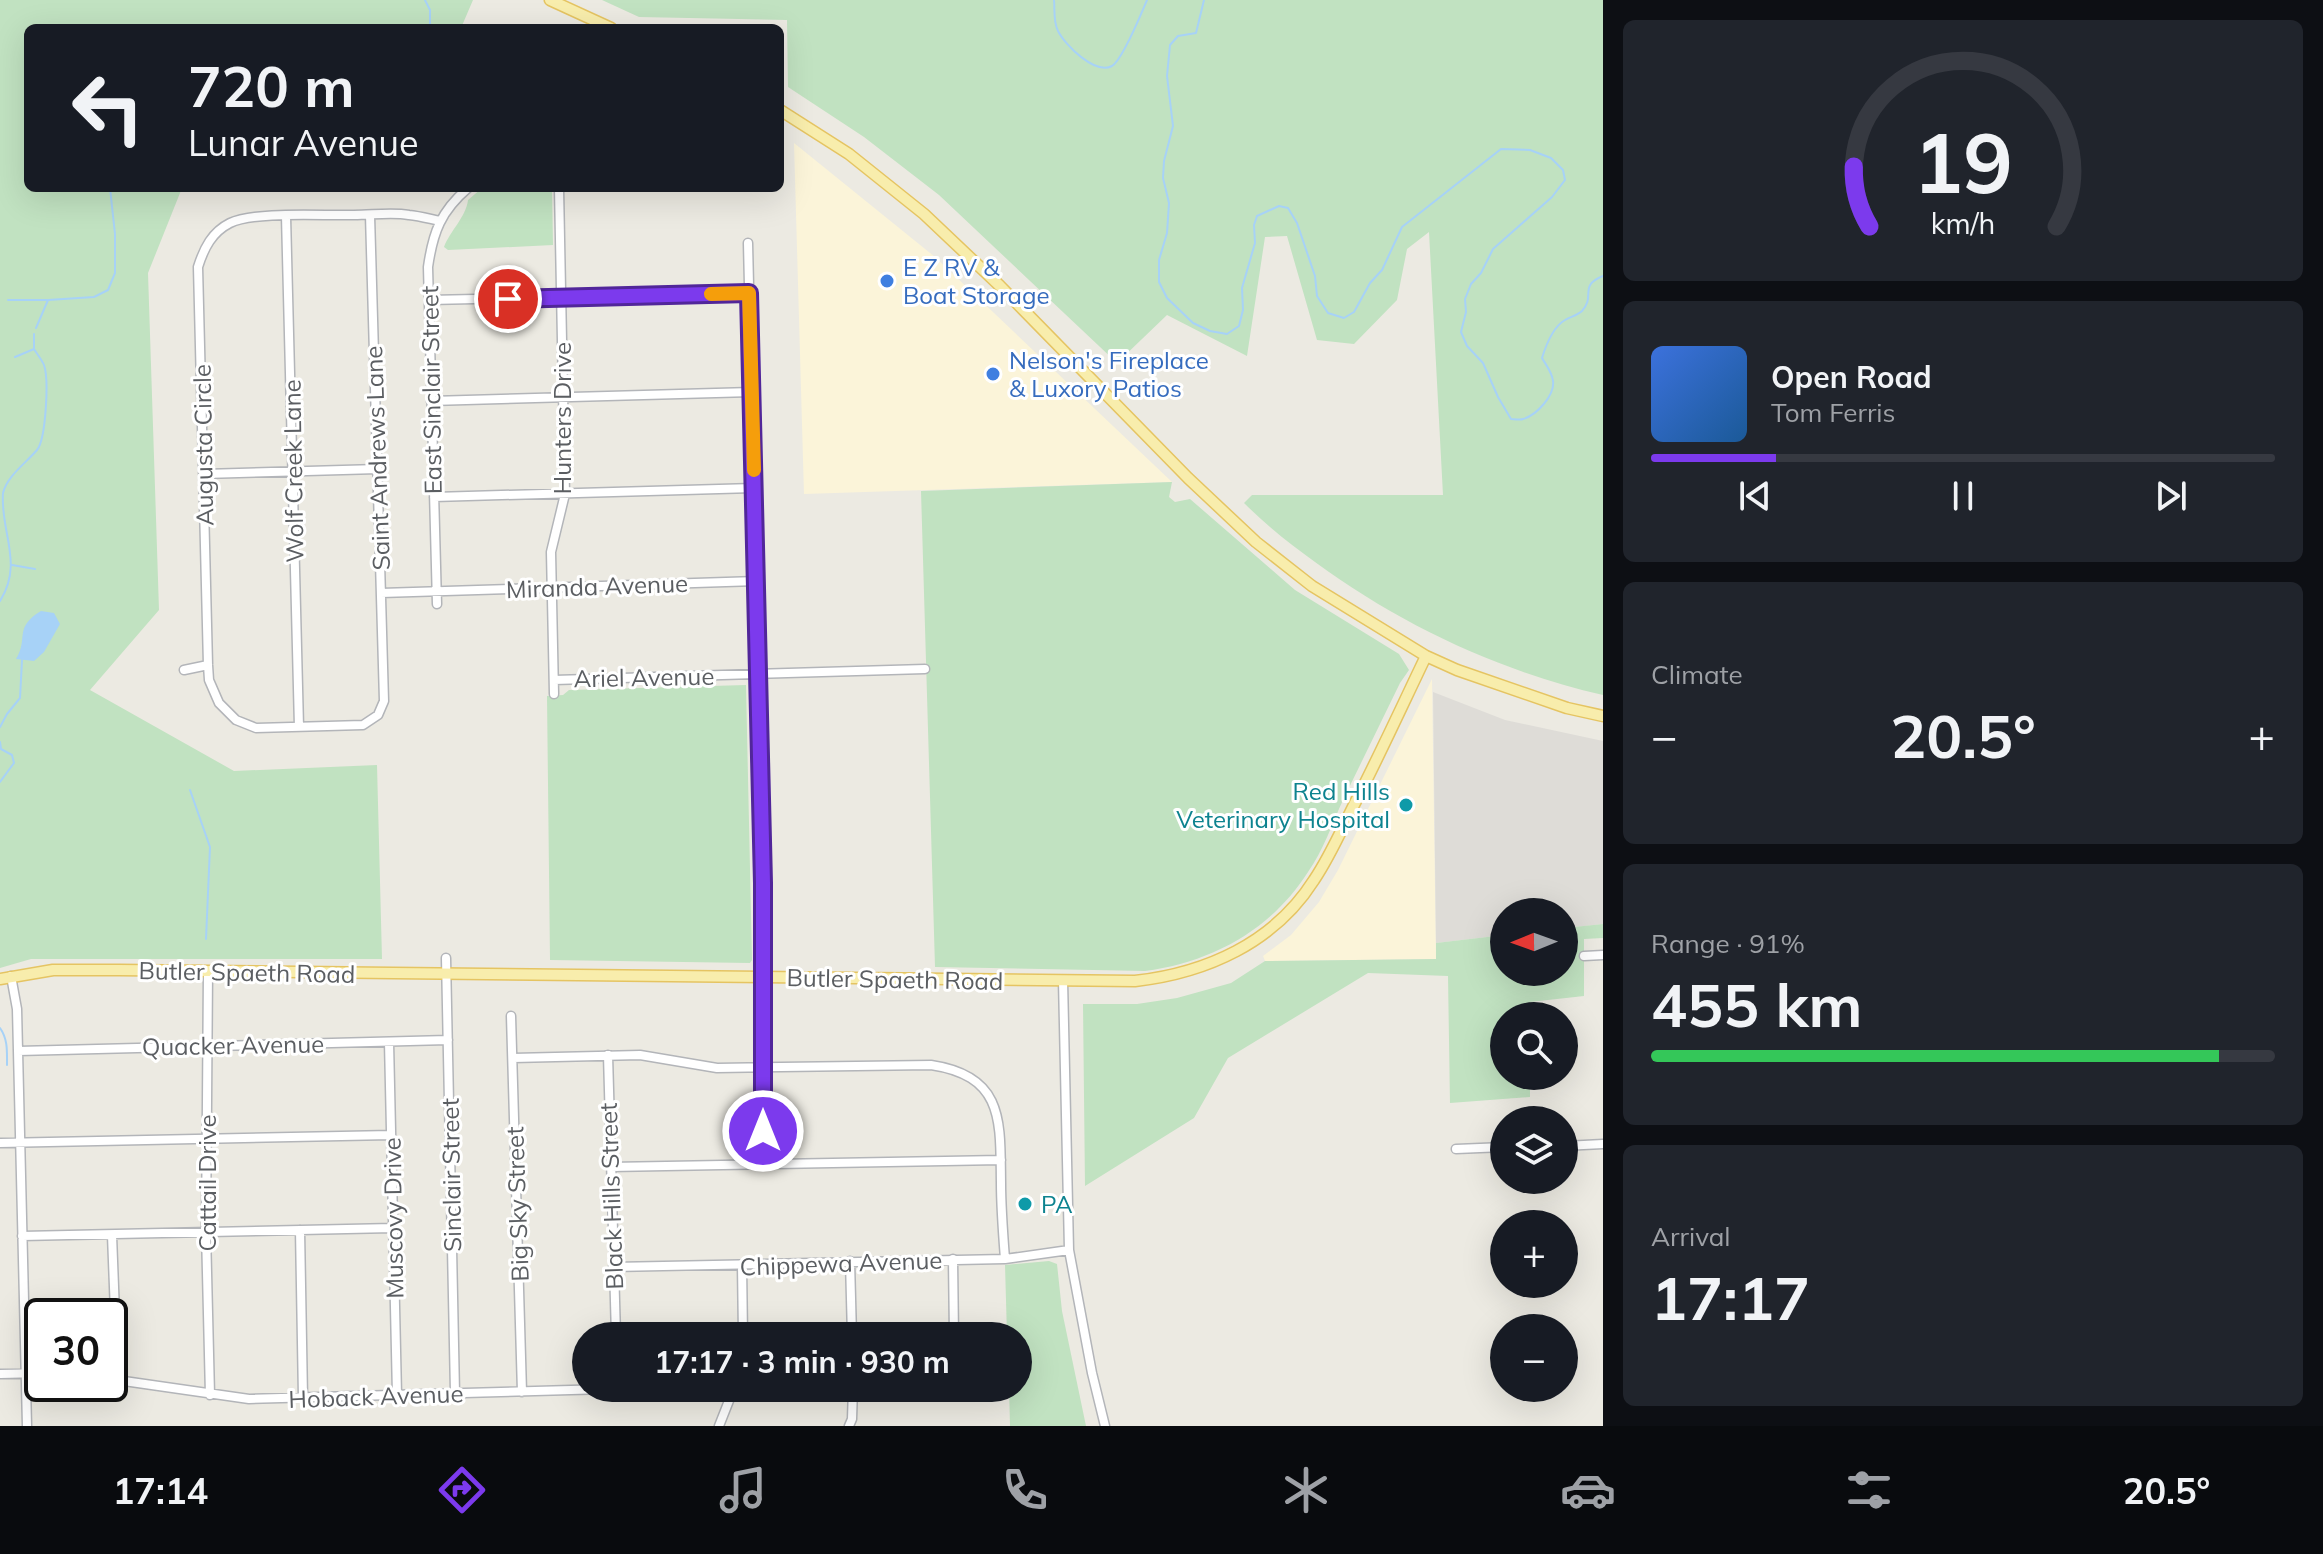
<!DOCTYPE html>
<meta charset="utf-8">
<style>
body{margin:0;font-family:Mulish,sans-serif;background:#20242c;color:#f1f3f6;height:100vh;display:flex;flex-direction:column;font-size:30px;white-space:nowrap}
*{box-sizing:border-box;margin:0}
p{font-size:26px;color:#9ea1a6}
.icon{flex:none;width:44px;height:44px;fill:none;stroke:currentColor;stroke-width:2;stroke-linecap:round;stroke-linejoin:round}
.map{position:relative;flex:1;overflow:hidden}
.panel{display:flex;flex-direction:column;gap:20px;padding:20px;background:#0d0f14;width:720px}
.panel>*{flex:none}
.banner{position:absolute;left:24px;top:24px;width:760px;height:168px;border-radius:12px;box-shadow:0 8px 32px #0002;background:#171b24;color:#f1f3f6;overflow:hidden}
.needle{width:52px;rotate:269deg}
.controls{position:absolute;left:1490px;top:898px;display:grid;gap:16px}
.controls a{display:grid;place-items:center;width:88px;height:88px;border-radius:50%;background:#171b24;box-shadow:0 8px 32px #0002;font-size:40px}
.speed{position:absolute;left:24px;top:1298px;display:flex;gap:16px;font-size:40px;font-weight:700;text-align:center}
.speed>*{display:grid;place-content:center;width:104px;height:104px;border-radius:50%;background:#171b24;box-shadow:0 8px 32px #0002;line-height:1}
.speed .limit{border:4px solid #111;border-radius:12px;background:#fff;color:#111}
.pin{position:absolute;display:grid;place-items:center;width:68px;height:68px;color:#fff;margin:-34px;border:4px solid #fff;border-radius:50%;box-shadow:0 2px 8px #0007}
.me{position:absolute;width:88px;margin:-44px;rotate:0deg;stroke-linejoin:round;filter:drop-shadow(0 0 6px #0008)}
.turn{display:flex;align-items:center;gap:28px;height:168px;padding:0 32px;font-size:36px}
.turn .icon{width:104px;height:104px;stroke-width:2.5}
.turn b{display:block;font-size:56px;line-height:68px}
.big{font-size:60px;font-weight:700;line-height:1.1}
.panel .card{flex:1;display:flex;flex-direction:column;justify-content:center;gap:12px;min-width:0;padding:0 28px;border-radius:12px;background:#20242c}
.panel .dial{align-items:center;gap:0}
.dial svg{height:208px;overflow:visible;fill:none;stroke:#363941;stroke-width:7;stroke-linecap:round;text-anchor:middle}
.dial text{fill:#f1f3f6;stroke:none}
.song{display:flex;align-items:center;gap:24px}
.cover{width:96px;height:96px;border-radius:12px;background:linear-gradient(135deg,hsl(220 70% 55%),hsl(210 70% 35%))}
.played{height:8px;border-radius:4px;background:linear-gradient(90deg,#7c3aed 20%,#363941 20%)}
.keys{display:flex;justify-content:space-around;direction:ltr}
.heat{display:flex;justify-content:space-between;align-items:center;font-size:44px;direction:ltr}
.charge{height:12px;border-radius:6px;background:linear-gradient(90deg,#34c759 91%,#363941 0)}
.trip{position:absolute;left:572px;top:1322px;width:460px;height:80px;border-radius:40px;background:#171b24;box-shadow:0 8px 32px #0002;font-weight:700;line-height:80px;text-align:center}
.tab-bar{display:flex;height:128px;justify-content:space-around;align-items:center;background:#090b0e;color:#9ea1a6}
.tab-bar .icon{width:56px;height:56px}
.tab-bar .on{color:#7c3aed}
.tab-bar b{font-size:36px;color:#f1f3f6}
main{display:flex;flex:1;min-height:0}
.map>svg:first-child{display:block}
.commercial{fill:#fbf4d9}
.industrial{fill:#dedcd7}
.green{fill:#c1e2c1}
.water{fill:#a7d2f7}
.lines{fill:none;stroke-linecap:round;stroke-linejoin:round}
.stream{stroke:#a7d2f7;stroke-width:2}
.minor-casing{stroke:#b3b5b9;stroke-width:11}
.major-casing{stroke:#e5c462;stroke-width:13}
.minor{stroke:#fff;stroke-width:8}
.major{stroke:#f8edac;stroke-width:10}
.route-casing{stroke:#51269a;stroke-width:20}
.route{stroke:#7c3aed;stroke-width:14}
.slow{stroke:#f59e0b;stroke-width:14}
.shop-dot{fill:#3f7fe0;stroke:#fff;stroke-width:3}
.culture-dot{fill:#0f9aa8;stroke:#fff;stroke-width:3}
.labels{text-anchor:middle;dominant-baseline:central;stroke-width:6;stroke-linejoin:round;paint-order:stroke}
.shop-label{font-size:24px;fill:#366cbe;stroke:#fff;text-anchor:start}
.street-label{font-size:24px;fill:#5b5e62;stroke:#fff}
.culture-label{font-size:24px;fill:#0d838f;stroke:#fff;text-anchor:end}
</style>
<main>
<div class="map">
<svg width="1603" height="1426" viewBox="0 0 1603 1426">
<rect width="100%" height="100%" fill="#eceae2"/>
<!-- commercial -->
<path class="commercial" d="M794 143 935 257 1172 482 804 494Z
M1432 679 1436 959 1265 961 1263 956 1291 935 1319 902 1338 870Z"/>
<!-- industrial -->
<path class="industrial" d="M1433 692 1505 720 1603 741V924L1564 928V912H1504V935L1436 943Z"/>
<!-- green -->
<path class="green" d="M0 0H473L461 28H28V188H182L148 273 159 610 90 690 234 771 377 765 382 959H31L0 968Z
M602 0H1603V695C1499 671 1401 625 1315 562 1290 544 1266 525 1244 503L1252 495H1443L1429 232 1407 249 1397 300 1354 344 1317 340 1287 236 1265 237 1247 356 1167 315 1117 363 939 195 864 137 788 87 787 20 639 17Z
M482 188H552L553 245 448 250 444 247C450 231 466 217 468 200Z
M1172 482 1169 497 1175 502 1190 499 1295 590 1399 654 1409 670 1400 683C1381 722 1362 761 1343 800 1332 824 1323 851 1308 872 1271 930 1212 962 1145 971L935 967 921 491Z
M746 685 752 960 750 963 550 960 547 696 563 695 569 690Z
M1603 924V938L1584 939V996L1530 1002V1016H1504V1076H1530V1097L1450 1103 1448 976 1368 973 1228 1058 1194 1118 1085 1186 1083 1004H1137L1177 998 1231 983 1265 961 1436 959V943L1504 935V972H1564V928Z
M1049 1261 1057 1264 1062 1311 1086 1426H1010L1009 1388H1018V1336H1007L1005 1265Z"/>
<!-- water -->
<path class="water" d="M41 611 54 613 60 624 44 652 34 661 16 659C29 638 13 628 41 611Z"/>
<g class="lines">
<!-- stream -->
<path class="stream" d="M425 0 430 10V28
M1054 0C1055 10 1053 21 1058 31 1065 45 1095 75 1112 66 1123 59 1141 14 1147 0
M1204 0 1196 33 1178 36 1170 45 1167 76 1173 126 1164 161 1163 178 1169 203 1167 233 1159 260V282L1167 298 1193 323 1210 331 1227 334 1239 326 1243 310 1242 288 1255 243 1254 225 1257 216 1279 206 1288 208 1297 223 1315 276 1317 296 1328 313 1344 318 1354 312 1370 283 1382 270 1402 227 1501 149 1530 150 1551 158 1563 170 1565 180 1552 197 1493 249 1481 273 1471 284 1465 299 1466 312 1461 332 1467 346 1483 363 1498 397 1511 419C1513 419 1521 420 1523 419 1537 415 1555 395 1553 381 1552 372 1546 365 1542 358 1546 345 1553 327 1565 320 1570 317 1578 315 1582 311 1596 296 1578 286 1603 276
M8 300H47
M36 328 48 300 94 297 108 290 115 273V234L110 188
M34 348V334
M12 565 35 569
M0 601C24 563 0 532 3 493 7 476 26 463 37 450 46 439 49 379 44 365 42 360 37 354 34 349L15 357
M0 727 7 714 20 698 22 660
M0 742 1 749 12 755 14 763 0 782
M190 790 210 847 206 939
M0 1028C8 1039 7 1052 7 1065"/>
<!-- minor casing -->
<g class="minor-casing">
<path id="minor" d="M370 215 384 701 378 715 363 725 256 728 236 720 219 703 209 680 208 665 198 267C204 248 212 232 230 223 255 211 323 216 354 215 372 215 392 212 409 215 420 216 430 219 440 221
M286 216 299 727
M748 243 763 883V1163
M429 300 749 293
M431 401 752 392
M204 474 378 469
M434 497 754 488
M381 593 757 581
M437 604 428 267C433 232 441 211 468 188
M184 670 208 665
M554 680 925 669
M554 694 551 552 565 494 559 188
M1584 956 1603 955
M446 958 455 1393
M208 971 206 1232 210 1395
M11 976 17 1009 27 1426
M1063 980 1069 1250 1092 1373 1105 1426
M511 1016 522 1392
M389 1042 397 1395
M18 1051 448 1040
M608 1055 616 1336
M513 1058 640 1055 717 1068 931 1065C1005 1076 1000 1122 1001 1183 1001 1208 1003 1233 1005 1259
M0 1143 391 1135
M1564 1146 1603 1144
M1456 1149 1504 1147
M610 1167 1001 1160
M300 1230 303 1398
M22 1236 393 1228
M953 1259 954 1336
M850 1261 852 1336
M742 1265 743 1336
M613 1267 1005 1259 1069 1250
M0 1374 42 1373
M110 1379 249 1399 643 1388
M110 1379 116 1339 112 1235
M719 1426 734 1388
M849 1426 852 1419 853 1388"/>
</g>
<!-- major casing -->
<g class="major-casing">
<path id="major" d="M550 0 611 28
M780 110 849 154 924 214 1000 286 1188 478 1256 542 1312 586 1426 656 1457 670 1567 708 1603 716
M0 979 53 970H119L1135 981C1206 973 1274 943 1314 880 1331 855 1343 826 1357 799 1381 752 1403 704 1426 656"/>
</g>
<!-- minor -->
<use href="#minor" class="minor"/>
<!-- major -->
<use href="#major" class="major"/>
</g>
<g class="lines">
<!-- route casing -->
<g class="route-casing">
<path id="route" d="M508 299 749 293 763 883V1131"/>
</g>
<!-- route -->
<use href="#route" class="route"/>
<!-- slow -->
<path class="slow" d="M711 294 749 293 754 470"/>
</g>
<!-- markers -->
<g class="shop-dot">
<circle cx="887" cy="281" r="8"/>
<circle cx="993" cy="374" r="8"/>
</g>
<g class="culture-dot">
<circle cx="1406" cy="805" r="8"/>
<circle cx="1025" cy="1204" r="8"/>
</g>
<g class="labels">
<!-- shop labels -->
<g class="shop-label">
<text x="903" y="267">E Z RV &amp;<tspan x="903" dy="28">Boat Storage</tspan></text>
<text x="1009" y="360">Nelson's Fireplace<tspan x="1009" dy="28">&amp; Luxory Patios</tspan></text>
</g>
<!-- street labels -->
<g class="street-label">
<text transform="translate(431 390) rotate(-91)">East Sinclair Street</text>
<text transform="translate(562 418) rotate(-90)">Hunters Drive</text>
<text transform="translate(203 445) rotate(-91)">Augusta Circle</text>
<text transform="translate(377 458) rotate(-92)">Saint Andrews Lane</text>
<text transform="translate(293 471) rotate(-91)">Wolf Creek Lane</text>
<text transform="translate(597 586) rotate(-2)">Miranda Avenue</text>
<text transform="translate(644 677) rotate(-1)">Ariel Avenue</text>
<text transform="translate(247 972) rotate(1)">Butler Spaeth Road</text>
<text transform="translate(895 979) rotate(1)">Butler Spaeth Road</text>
<text transform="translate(233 1045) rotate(-1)">Quacker Avenue</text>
<text transform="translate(451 1175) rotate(-91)">Sinclair Street</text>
<text transform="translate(207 1183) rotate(-90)">Cattail Drive</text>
<text transform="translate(611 1196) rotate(-92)">Black Hills Street</text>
<text transform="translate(517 1204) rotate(-92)">Big Sky Street</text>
<text transform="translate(393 1218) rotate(-91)">Muscovy Drive</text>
<text transform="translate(841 1263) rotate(-2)">Chippewa Avenue</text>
<text transform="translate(376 1396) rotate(-2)">Hoback Avenue</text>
</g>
<!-- culture labels -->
<g class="culture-label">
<text x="1390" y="791">Red Hills<tspan x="1390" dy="28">Veterinary Hospital</tspan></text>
<text x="1041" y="1204" text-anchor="start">PA</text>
</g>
</g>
</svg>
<div class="controls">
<a><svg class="needle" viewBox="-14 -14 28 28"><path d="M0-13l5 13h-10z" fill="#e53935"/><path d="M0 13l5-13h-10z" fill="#9ea1a6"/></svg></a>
<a><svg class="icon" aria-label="search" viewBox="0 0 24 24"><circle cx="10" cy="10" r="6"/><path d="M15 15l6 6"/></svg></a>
<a><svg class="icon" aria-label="layers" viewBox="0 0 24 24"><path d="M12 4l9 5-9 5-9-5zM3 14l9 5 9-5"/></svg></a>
<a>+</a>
<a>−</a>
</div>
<div class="speed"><div class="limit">30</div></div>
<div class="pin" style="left:508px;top:299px;background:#d93025"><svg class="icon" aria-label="arrive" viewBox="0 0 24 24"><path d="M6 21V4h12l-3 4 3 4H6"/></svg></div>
<svg class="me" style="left:763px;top:1131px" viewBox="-20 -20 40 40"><circle r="17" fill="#7c3aed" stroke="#fff" stroke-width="3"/><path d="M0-11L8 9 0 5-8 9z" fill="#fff"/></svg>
<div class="trip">17:17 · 3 min · 930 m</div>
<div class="banner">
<div class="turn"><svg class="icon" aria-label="left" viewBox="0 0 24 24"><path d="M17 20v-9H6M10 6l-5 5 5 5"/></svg><div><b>720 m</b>Lunar Avenue</div></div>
</div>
</div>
<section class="panel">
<div class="card dial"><svg viewBox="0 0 100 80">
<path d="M14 69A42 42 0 1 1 86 69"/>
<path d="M14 69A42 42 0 0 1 8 46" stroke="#7c3aed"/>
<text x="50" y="56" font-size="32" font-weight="700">19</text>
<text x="50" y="72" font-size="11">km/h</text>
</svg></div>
<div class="card">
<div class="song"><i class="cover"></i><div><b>Open Road</b><p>Tom Ferris</p></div></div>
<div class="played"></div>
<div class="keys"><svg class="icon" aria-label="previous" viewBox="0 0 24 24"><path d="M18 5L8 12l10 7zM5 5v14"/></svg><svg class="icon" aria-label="pause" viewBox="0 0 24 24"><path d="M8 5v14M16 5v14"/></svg><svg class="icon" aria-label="next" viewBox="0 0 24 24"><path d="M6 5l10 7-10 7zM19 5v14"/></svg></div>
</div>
<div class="card"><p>Climate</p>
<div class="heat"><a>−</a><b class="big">20.5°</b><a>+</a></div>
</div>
<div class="card"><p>Range · 91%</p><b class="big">455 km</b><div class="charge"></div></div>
<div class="card"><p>Arrival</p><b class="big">17:17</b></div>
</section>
</main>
<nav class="tab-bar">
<b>17:14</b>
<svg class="icon on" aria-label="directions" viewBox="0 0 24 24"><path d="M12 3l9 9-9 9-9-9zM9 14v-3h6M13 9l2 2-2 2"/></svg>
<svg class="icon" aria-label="music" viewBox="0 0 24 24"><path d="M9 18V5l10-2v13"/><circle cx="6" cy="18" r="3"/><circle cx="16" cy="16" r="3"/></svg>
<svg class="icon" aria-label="phone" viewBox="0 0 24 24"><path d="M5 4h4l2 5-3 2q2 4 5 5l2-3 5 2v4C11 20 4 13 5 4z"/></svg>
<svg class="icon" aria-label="climate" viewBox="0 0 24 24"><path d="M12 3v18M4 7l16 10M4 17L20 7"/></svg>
<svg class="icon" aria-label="car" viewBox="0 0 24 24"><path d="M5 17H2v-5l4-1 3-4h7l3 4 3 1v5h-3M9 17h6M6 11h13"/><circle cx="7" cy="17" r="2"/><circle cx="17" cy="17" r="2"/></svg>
<svg class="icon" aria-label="filters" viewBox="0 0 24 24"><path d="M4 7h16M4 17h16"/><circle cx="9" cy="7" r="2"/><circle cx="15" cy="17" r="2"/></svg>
<b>20.5°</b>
</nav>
